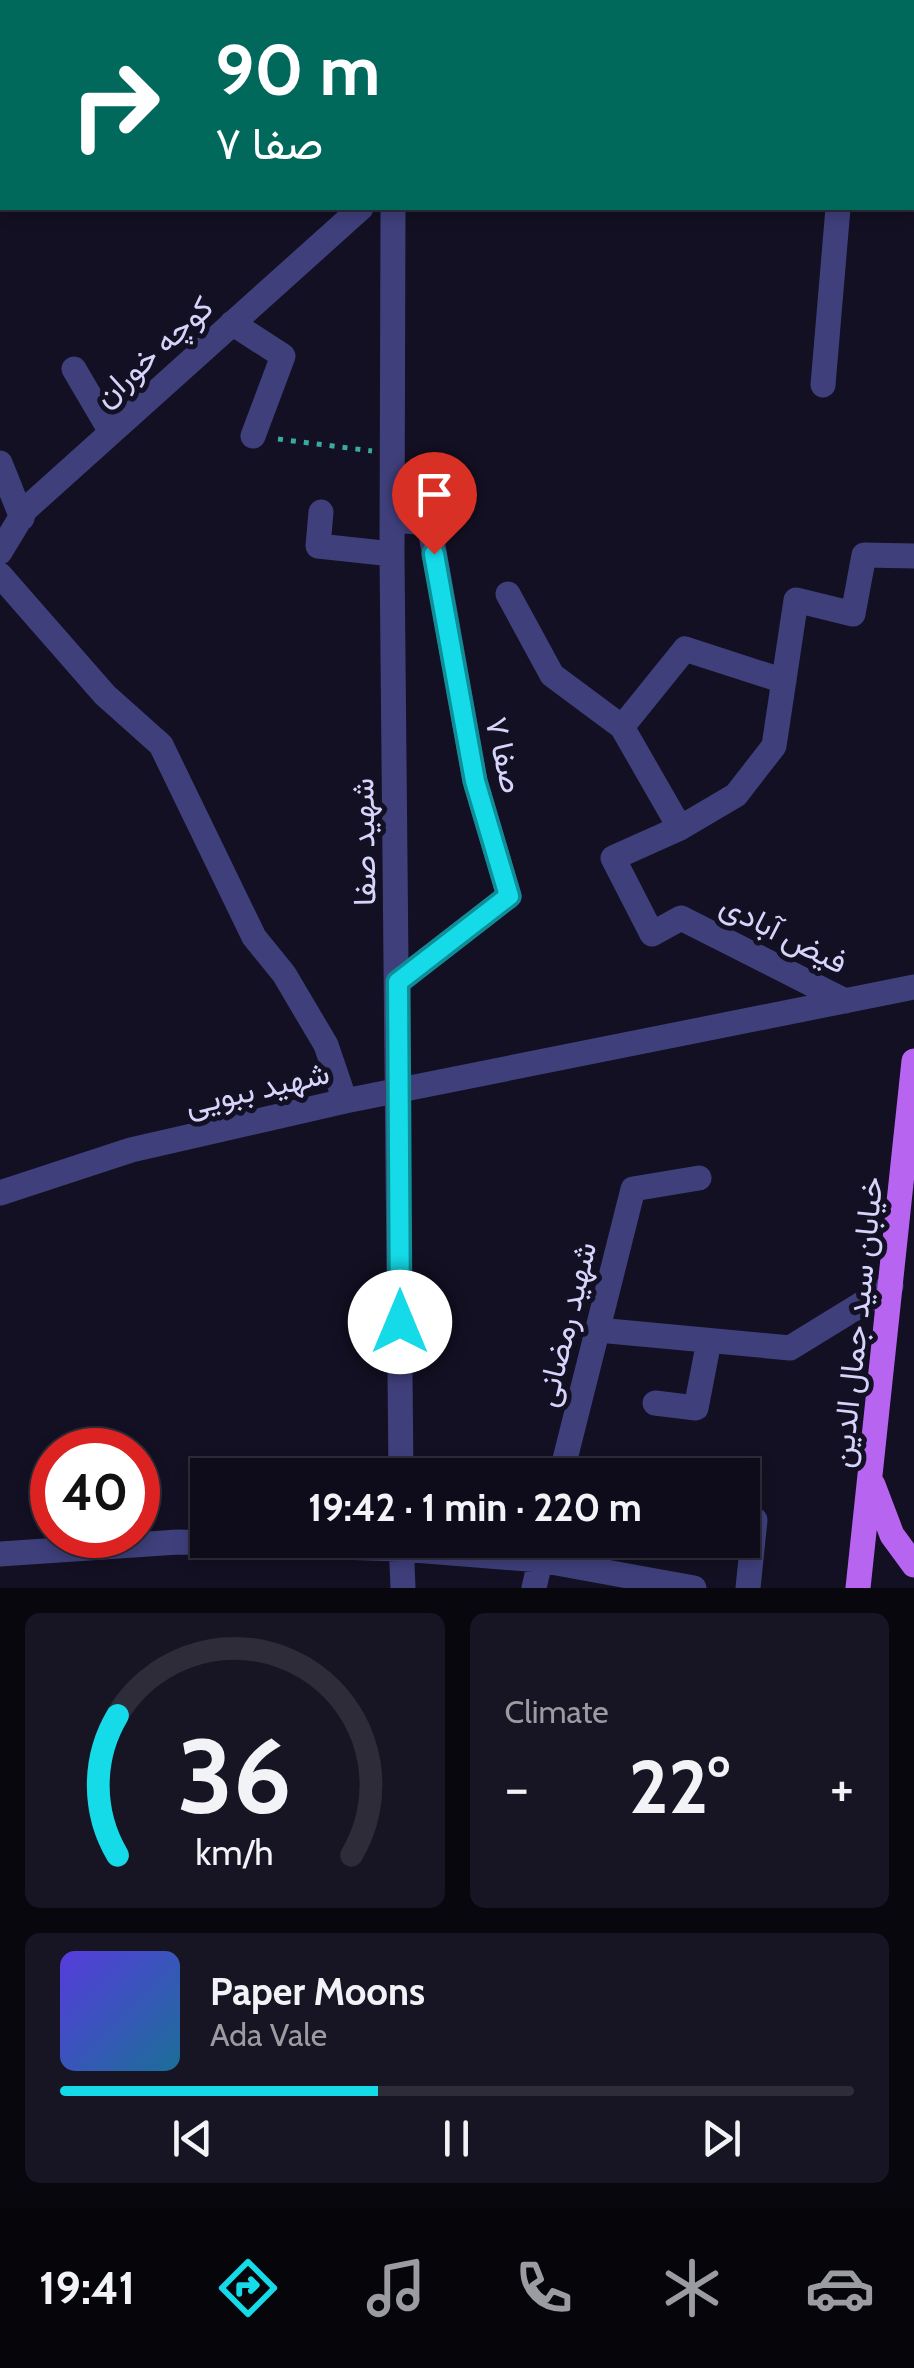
<!DOCTYPE html>
<meta charset="utf-8">
<style>
body{margin:0;font-family:Cabin,Vazirmatn,sans-serif;background:#171523;color:#f1f3f6;height:100vh;display:flex;flex-direction:column;font-size:38px;white-space:nowrap}
*{box-sizing:border-box;margin:0}
p{font-size:32px;color:#9b9ba2}
.icon{flex:none;width:55px;height:55px;fill:none;stroke:currentColor;stroke-width:2;stroke-linecap:round;stroke-linejoin:round}
.map{position:relative;height:1588px;overflow:hidden}
.drawer{display:flex;flex-direction:column;gap:25px;padding:25px;background:#08070e;flex:1}
.drawer>*{flex:none}
.hud{position:absolute;left:0px;top:0px;width:915px;height:210px;box-shadow:0 5px 15px #0003,0 0 0 2px #2e2c39;background:#00695c;color:#fff;overflow:hidden}
.speed{position:absolute;left:30px;top:1428px;display:flex;gap:20px;font-size:50px;font-weight:700;text-align:center}
.speed>*{display:grid;place-content:center;width:130px;height:130px;border-radius:50%;background:#0e0c1a;box-shadow:0 5px 15px #0003,0 0 0 2px #2e2c39;line-height:1}
.speed .limit{border:15px solid #d22;background:#fff;color:#111}
.pin{position:absolute;display:grid;place-items:center;width:85px;height:85px;color:#fff;margin:-102px -42px;border-radius:50% 50% 50% 0;rotate:-45deg;box-shadow:0 0 10px #0007}
.pin .icon{rotate:45deg}
.me{position:absolute;width:110px;margin:-55px;rotate:0deg;stroke-linejoin:round;filter:drop-shadow(0 0 8px #0008)}
.turn{display:flex;align-items:center;gap:35px;height:210px;padding:0 50px;font-size:45px}
.turn .icon{width:130px;height:130px;stroke-width:2.5}
.turn b{display:block;font-size:70px;line-height:85px}
.big{font-size:75px;font-weight:700;line-height:1.1}
.drawer .widget{flex:1;display:flex;flex-direction:column;justify-content:center;gap:15px;min-width:0;padding:0 35px;border-radius:15px;background:#171523}
.drawer .dial{align-items:center;gap:0}
.dial svg{height:260px;overflow:visible;fill:none;stroke:#2e2c39;stroke-width:7;stroke-linecap:round;text-anchor:middle}
.dial text{fill:#f1f3f6;stroke:none}
.song{display:flex;align-items:center;gap:30px}
.cover{width:120px;height:120px;border-radius:15px;background:linear-gradient(135deg,hsl(250 70% 55%),hsl(200 70% 35%))}
.played{height:10px;border-radius:5px;background:linear-gradient(90deg,#15dae7 40%,#2e2c39 40%)}
.keys{display:flex;justify-content:space-around;direction:ltr}
.heat{display:flex;justify-content:space-between;align-items:center;font-size:55px;direction:ltr}
.drawer .tiles{flex:1;display:grid;gap:25px;grid-template-columns:1fr 1fr}
.widget:last-child{grid-column:span 2}
.trip{position:absolute;left:190px;top:1458px;width:570px;height:100px;border-radius:0px;background:#0e0c1a;box-shadow:0 5px 15px #0003,0 0 0 2px #2e2c39;font-weight:700;line-height:100px;text-align:center}
.tab-bar{display:flex;height:160px;justify-content:space-around;align-items:center;background:#06050a;color:#9b9ba2}
.tab-bar .icon{width:70px;height:70px}
.tab-bar .selected{color:#15dae7}
.tab-bar b{font-size:45px;color:#f1f3f6}
.map>svg:first-child{display:block}
.lines{fill:none;stroke-linecap:round;stroke-linejoin:round}
.path{stroke:#39aa9f;stroke-width:5;stroke-dasharray:5 8;stroke-linecap:butt}
.minor{stroke:#3f3f7c;stroke-width:25}
.major{stroke:#b765f1;stroke-width:25}
.route-casing{stroke:#0e8e96;stroke-width:25}
.route{stroke:#15dae7;stroke-width:18}
.labels{text-anchor:middle;dominant-baseline:central;stroke-width:10;stroke-linejoin:round;paint-order:stroke}
.street-label{font-size:32px;fill:#d7d4fb;stroke:#121022}
</style>
<div class="map">
<svg width="914" height="1588" viewBox="0 0 914 1588">
<rect width="100%" height="100%" fill="#121022"/>
<g class="lines">
<!-- path -->
<path class="path" d="M278 439 372 451"/>
<!-- minor -->
<path class="minor" d="M88 2V0
M396 2V0
M503 2V0
M393 208 392 554 401 1475
M232 323 283 356 253 436
M74 369 111 432
M823 385 838 208
M0 463 22 518
M321 512 318 546 392 554
M393 520 429 523 475 781 509 896 398 982
M0 552 26 509 361 208
M0 575 105 695 161 745 254 937 284 974 326 1045 345 1101
M508 594 552 675 622 727 680 828
M622 727 685 649 784 681
M845 1001 681 918 652 934 613 858 680 828 736 795 774 746 796 600 853 614 864 555 914 556
M0 1193 131 1150 345 1101 914 987
M598 1330 790 1348 891 1286
M655 1403 696 1408 709 1341
M561 1475 633 1189 699 1178
M742 1518 755 1520 748 1588
M401 1540 403 1588
M0 1554 178 1542 401 1549 540 1560 694 1588
M534 1588 545 1540"/>
<!-- major -->
<path class="major" d="M0 87H2
M912 179 914 180
M873 1485 892 1535 914 1565
M858 1588 914 1061"/>
</g>
<g class="lines">
<!-- route casing -->
<g class="route-casing">
<path id="route" d="M400 1322 398 982 509 896 475 781 434 554"/>
</g>
<!-- route -->
<use href="#route" class="route"/>
</g>
<g class="labels">
<!-- street labels -->
<g class="street-label">
<text transform="translate(153 351) rotate(-42)">کوچه خوران</text>
<text transform="translate(505 755) rotate(77)">صفا ۷</text>
<text transform="translate(363 842) rotate(-91)">شهید صفا</text>
<text transform="translate(784 933) rotate(27)">فیض آبادی</text>
<text transform="translate(257 1088) rotate(-13)">شهید ببویی</text>
<text transform="translate(856 1322) rotate(-84)">خیابان سید جمال الدین</text>
<text transform="translate(565 1324) rotate(-76)">شهید رمضانی</text>
</g>
</g>
</svg>
<div class="speed"><div class="limit">40</div></div>
<div class="pin" style="left:434px;top:554px;background:#d93025"><svg class="icon" aria-label="arrive" viewBox="0 0 24 24"><path d="M6 21V4h12l-3 4 3 4H6"/></svg></div>
<svg class="me" style="left:400px;top:1322px" viewBox="-20 -20 40 40"><circle r="19" fill="#fff"/><path d="M0-13L10 11 0 6-10 11z" fill="#15dae7"/></svg>
<div class="trip">19:42 · 1 min · 220 m</div>
<div class="hud">
<div class="turn"><svg class="icon" aria-label="right" viewBox="0 0 24 24"><path d="M7 20v-9h11M14 6l5 5-5 5"/></svg><div><b>90 m</b>صفا ۷</div></div>
</div>
</div>
<section class="drawer">
<div class="tiles">
<div class="widget dial"><svg viewBox="0 0 100 80">
<path d="M14 69A42 42 0 1 1 86 69"/>
<path d="M14 69A42 42 0 0 1 14 26" stroke="#15dae7"/>
<text x="50" y="56" font-size="32" font-weight="700">36</text>
<text x="50" y="72" font-size="11">km/h</text>
</svg></div>
<div class="widget"><p>Climate</p>
<div class="heat"><a>−</a><b class="big">22°</b><a>+</a></div>
</div>
<div class="widget">
<div class="song"><i class="cover"></i><div><b>Paper Moons</b><p>Ada Vale</p></div></div>
<div class="played"></div>
<div class="keys"><svg class="icon" aria-label="previous" viewBox="0 0 24 24"><path d="M18 5L8 12l10 7zM5 5v14"/></svg><svg class="icon" aria-label="pause" viewBox="0 0 24 24"><path d="M8 5v14M16 5v14"/></svg><svg class="icon" aria-label="next" viewBox="0 0 24 24"><path d="M6 5l10 7-10 7zM19 5v14"/></svg></div>
</div>
</div>
</section>
<nav class="tab-bar">
<b>19:41</b>
<svg class="icon selected" aria-label="directions" viewBox="0 0 24 24"><path d="M12 3l9 9-9 9-9-9zM9 14v-3h6M13 9l2 2-2 2"/></svg>
<svg class="icon" aria-label="music" viewBox="0 0 24 24"><path d="M9 18V5l10-2v13"/><circle cx="6" cy="18" r="3"/><circle cx="16" cy="16" r="3"/></svg>
<svg class="icon" aria-label="phone" viewBox="0 0 24 24"><path d="M5 4h4l2 5-3 2q2 4 5 5l2-3 5 2v4C11 20 4 13 5 4z"/></svg>
<svg class="icon" aria-label="climate" viewBox="0 0 24 24"><path d="M12 3v18M4 7l16 10M4 17L20 7"/></svg>
<svg class="icon" aria-label="car" viewBox="0 0 24 24"><path d="M5 17H2v-5l4-1 3-4h7l3 4 3 1v5h-3M9 17h6M6 11h13"/><circle cx="7" cy="17" r="2"/><circle cx="17" cy="17" r="2"/></svg>
</nav>
